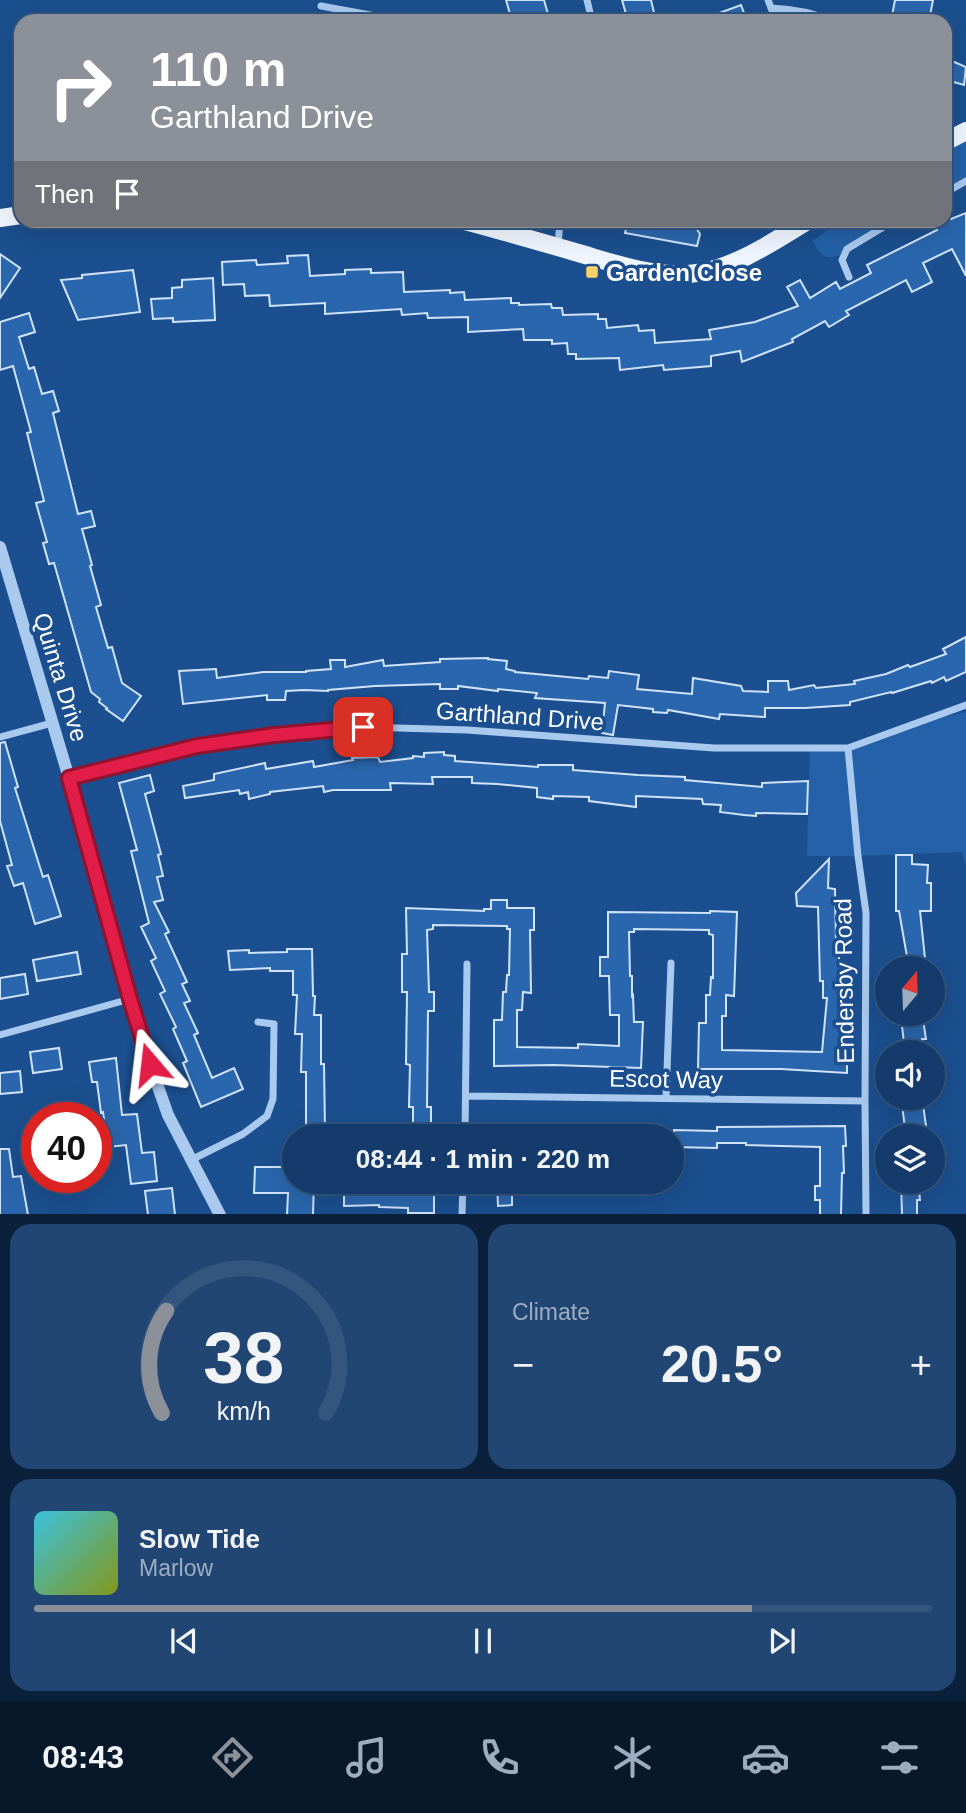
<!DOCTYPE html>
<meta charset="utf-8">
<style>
body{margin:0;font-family:Arial,sans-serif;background:#214673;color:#f1f3f6;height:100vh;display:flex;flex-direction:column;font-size:26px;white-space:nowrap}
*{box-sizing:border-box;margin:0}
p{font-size:23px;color:#9dadc1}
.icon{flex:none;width:38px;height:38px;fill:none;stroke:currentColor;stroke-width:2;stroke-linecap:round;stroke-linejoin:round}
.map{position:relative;height:1214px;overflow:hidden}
.panel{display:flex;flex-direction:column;gap:10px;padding:10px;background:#0b203b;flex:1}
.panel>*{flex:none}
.top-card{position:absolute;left:14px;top:14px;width:938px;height:214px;border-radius:21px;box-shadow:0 7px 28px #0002,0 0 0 2px #33557e;background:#8c9099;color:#fff;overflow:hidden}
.needle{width:46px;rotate:19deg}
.buttons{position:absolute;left:875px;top:956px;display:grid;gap:14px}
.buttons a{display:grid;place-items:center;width:70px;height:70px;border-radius:50%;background:#143b6b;box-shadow:0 7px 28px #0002,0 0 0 2px #33557e;font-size:35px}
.speed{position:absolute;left:21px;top:1102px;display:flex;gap:14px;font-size:35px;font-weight:700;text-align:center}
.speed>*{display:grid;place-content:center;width:91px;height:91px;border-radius:50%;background:#143b6b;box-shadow:0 7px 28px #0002,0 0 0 2px #33557e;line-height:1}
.speed .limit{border:10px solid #d22;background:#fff;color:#111}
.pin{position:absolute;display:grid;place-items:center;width:60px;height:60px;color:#fff;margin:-30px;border-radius:14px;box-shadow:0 4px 10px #0006}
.me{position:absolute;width:77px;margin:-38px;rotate:343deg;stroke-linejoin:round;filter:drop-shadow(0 0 5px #0008)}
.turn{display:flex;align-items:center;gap:24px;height:147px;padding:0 21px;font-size:32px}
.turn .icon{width:91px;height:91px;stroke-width:2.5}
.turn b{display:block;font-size:49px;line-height:60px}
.then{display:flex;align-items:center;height:66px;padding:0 21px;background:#0003;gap:14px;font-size:26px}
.big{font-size:52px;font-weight:700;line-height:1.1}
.panel .tile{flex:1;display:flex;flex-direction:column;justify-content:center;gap:10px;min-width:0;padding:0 24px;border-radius:21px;background:#214673}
.panel .dial{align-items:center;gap:0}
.dial svg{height:182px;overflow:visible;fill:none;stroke:#33557e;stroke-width:7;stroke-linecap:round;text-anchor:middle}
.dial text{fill:#f1f3f6;stroke:none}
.song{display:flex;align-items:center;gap:21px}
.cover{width:84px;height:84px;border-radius:10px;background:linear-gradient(135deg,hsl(190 70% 55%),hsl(70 70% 35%))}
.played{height:7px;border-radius:4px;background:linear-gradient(90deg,#8c9099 80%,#33557e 80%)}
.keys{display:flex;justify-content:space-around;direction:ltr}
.heat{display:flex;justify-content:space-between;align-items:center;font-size:38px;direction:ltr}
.panel .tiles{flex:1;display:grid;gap:10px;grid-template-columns:1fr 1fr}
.tile:last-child{grid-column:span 2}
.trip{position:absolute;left:282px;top:1124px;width:402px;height:70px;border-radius:35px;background:#143b6b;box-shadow:0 7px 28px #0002,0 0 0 2px #33557e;font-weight:700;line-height:70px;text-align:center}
.tab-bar{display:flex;height:112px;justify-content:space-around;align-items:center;background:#08182b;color:#9dadc1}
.tab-bar .icon{width:49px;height:49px}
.tab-bar .on{color:#8c9099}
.tab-bar b{font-size:32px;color:#f1f3f6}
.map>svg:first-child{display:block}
.green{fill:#2461a8}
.building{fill:#2a66ad;stroke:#cfe3fa;stroke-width:2}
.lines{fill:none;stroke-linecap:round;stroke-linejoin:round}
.minor{stroke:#a9c9ee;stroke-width:7}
.tertiary{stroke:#a9c9ee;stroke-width:12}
.primary{stroke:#f0f6ff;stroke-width:18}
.route-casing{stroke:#92132f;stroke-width:18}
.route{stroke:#e11d48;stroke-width:12}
.poi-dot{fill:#ffd166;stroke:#1b4f8f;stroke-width:2.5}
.labels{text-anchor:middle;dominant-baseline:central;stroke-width:7;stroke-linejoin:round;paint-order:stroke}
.poi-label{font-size:24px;font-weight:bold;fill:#fff;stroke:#1b4f8f;text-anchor:start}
.street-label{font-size:24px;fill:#fff;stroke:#1b4f8f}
</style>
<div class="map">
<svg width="966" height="1215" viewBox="0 0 966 1215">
<rect width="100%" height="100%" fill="#1b4f8f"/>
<!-- green -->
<path class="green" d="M966 135V181L945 193V149Z
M841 221H895C881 230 843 261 827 257 821 256 816 246 812 241Z
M966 712V866L962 852 858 856H807L810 747 848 748 917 723Z"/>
<!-- building -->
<path class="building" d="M506 0H544L548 14 539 16 541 21H512Z
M622 0H651L656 21H628Z
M895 0H933L929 21H891Z
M741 5 747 21H703V19Z
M945 58 966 67 964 85 950 81V76L945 75Z
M966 213V276L952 249 923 263 932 282 912 292 906 280 846 311 849 315 829 327 825 321 792 339 793 342 742 362 740 351 711 356V366L664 370 663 365 620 370 619 358 576 359V354H568L567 343 552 344V340H524L523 329 468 332V317L428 318 427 313 402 315 401 309 325 314V303L270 306 269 295 245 296 244 284 223 285 222 262 256 260 257 265 288 263 287 256 308 255 310 276 345 274V270L371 269V273L403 272 404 292 450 290V293L464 292 465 300 511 298V303H519V305L551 304 552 308H562L563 315 598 314V319H606L607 328 638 325 639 331 654 330 655 343 711 339 709 330 755 322 798 306 787 287 800 280 810 298 836 282 840 289 871 273 867 265 937 230 934 224 940 220H945V218L949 216 951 219Z
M628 220H691L700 234 697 246 625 233Z
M0 254 20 268 0 298Z
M133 270 140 312 78 320 61 280 82 278V275Z
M213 278 215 320 173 322V318L153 319 151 299 172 298V288L182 287V280Z
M29 313 35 332 19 337 29 369 34 367 42 394 53 391 59 411 53 413 78 514 91 511 95 526 82 529 92 565 90 566 101 605 96 607 108 648 112 647 122 683 141 696 123 721 106 709 107 708 99 702 100 699 91 692 54 563 49 564 43 543 47 542 36 503 44 501 27 433 31 432 13 366 0 370V322Z
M966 637V672L946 681 944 677 932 683 931 681 892 693 891 692 850 702V705L805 708H765V717L720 714 719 719 668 710 667 713 653 712V709L618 705 613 735 602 733 605 703 535 698 537 693 498 689V691L458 686V689H440V684L375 686 328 690V691L304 690 286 691 285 700H267V695L183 704 179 671 216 669 217 678 263 672H306V671L331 669 330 660H345V667L383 660 384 666 440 662V659L488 658V659L507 661 506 669 515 671V672L588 679 589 676 608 678 609 671 639 675 637 689 692 694 693 678 741 686 743 691 768 692V681H788L789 690 814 685 816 688 855 684 854 681 886 674 908 665 910 667 946 654 943 649Z
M5 742 18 787 15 788 43 877 48 875 61 916 35 924 23 883 14 886 7 866 12 865 0 821V743Z
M444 752V755L455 756V761L538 767V765H573V770L638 775 685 777V780L762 787V783L808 781 807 814 756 813V816L744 815 720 812 721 805 703 804 702 799 636 796V807L589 801V797L553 796V799L537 797V788L497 784 472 783V777H432L433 784 390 783 391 790H333L324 792 323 786 270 792V794L249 799 248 792 240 794 239 790 185 798 183 786 214 780V774L265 763 266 769 313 761 314 767 353 760 352 758 378 757 380 762 413 758V756L424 757V753Z
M150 775 154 791 145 794 161 854 158 855 163 876 157 877 163 900 154 902 169 932 165 934 187 982 182 984 190 1001 184 1003 198 1033 194 1035 212 1078 234 1068 243 1089 201 1107 183 1063 187 1061 173 1029 176 1027 160 994 165 991 151 961 156 958 141 927 149 923 131 851 137 850 119 783Z
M896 855H912V864L928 865 927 883H931V911H920L926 968H909L899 911H896Z
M829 859 828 888 835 889 836 942H839V962H841L842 997 846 998 844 1026 845 1052H847V1073L781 1069H698L699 1023H706V995H710L711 977 713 978V935L709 934V930L634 929V932H629L630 976H632V996L633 995 634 1022H643L641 1068 554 1065 494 1066V1020H502L503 992H506L507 975H509L510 929H507V926L433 925V929L427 930 429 992H434V1011H428L427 1107H431V1136H413V1107H409L410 1065 406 1064 407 992H402V954H407L406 908 484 911V909H491V900H507V908H534V930H530L531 993 523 992 522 1010H517V1047L578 1048V1044L619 1046V1015H610L609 976H600V957H608V912L710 913V911L737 912 734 996 726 995V1016H722V1050L822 1052 827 998H823V981H820L818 907 797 906 796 893Z
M287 949H312L313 996H315L314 1015H321V1064H324L325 1130H306V1072H301L302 1034H295L297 995H293V971H270V968L230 970 228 951 249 950V953L287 952Z
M77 952 81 974 37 981 33 960Z
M25 974 28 994 0 999V978Z
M904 1013H922L926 1039H922L923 1052H905L902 1026 906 1025Z
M59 1048 62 1069 33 1073 30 1052Z
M116 1058 122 1115 137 1114 142 1153 154 1152 157 1181 131 1184 126 1145 108 1147 103 1112 101 1113 97 1082H92L89 1062Z
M20 1071 22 1092 0 1094V1073Z
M901 1097H922L926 1126 920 1127 922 1136H906Z
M845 1126 846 1146H843L844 1173H842L841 1215H820V1200H815V1186H820V1147L746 1145V1143H717V1148L673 1147 674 1130 717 1131V1127Z
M0 1149H9L13 1177 21 1176 28 1215H0Z
M255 1167H294V1181H314L313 1215H287L288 1193H254Z
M344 1181H387V1191L415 1190V1181H434V1213H408V1208L379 1207V1205L344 1206Z
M497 1181H512V1205L498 1206Z
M901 1181H918L920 1200H917V1215H902Z
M172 1188 175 1215H148L145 1191Z"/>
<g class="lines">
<!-- minor -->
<path class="minor" d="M587 0 592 21
M768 0 776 21
M321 6 403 21
M771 8C793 9 812 12 832 21
M945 193 966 181
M558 246 560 220
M849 277 842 260 847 249 895 220
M0 737 52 723
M848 748 858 856 866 913 865 1101 866 1215
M69 778 197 746 273 735 363 727 467 730 714 748H848L966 705
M0 1035 130 999
M467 1096 865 1101
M666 1098 671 963
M465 1136 467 964
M191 1160 243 1134 267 1116 273 1099 274 1024 258 1022
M462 1215 463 1181"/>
<!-- tertiary -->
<path class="tertiary" d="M0 547 69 778 130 999 150 1064 168 1115 220 1215"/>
<!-- primary -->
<path class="primary" d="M945 142 966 131
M0 218 21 215
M461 220C499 230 537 241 575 252 614 263 656 279 697 273 737 267 774 241 809 220"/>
</g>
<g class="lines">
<!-- route casing -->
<g class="route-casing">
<path id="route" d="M150 1064 130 999 69 778 197 746 274 735 363 727"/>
</g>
<!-- route -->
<use href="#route" class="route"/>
</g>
<!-- markers -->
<rect class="poi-dot" x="585" y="265" width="14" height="14" rx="3.5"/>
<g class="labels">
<!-- poi labels -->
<g class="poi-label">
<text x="606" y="272">Garden Close</text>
</g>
<!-- street labels -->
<g class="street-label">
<text transform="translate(61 677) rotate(73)">Quinta Drive</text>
<text transform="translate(520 716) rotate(4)">Garthland Drive</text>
<text transform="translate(844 981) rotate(-91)">Endersby Road</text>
<text transform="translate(666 1079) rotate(1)">Escot Way</text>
</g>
</g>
</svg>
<div class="buttons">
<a><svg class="needle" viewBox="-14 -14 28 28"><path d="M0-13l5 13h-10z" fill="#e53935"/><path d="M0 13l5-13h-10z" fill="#9dadc1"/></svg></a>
<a><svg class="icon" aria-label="sound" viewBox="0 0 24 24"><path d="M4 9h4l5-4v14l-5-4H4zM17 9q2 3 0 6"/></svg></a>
<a><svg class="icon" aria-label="layers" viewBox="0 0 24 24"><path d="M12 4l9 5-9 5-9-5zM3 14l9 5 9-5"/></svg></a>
</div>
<div class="speed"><div class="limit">40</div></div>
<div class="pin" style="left:363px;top:727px;background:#d93025"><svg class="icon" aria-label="arrive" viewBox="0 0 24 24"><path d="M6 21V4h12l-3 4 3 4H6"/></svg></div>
<svg class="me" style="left:150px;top:1064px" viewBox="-20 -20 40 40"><path d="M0-17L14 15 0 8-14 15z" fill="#e11d48" stroke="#fff" stroke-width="4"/></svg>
<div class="trip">08:44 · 1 min · 220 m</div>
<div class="top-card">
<div class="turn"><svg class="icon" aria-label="right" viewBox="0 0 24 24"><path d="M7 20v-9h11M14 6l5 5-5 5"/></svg><div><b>110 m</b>Garthland Drive</div></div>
<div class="then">Then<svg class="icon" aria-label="arrive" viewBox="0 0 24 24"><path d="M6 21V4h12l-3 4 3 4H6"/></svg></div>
</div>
</div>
<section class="panel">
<div class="tiles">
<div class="tile dial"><svg viewBox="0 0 100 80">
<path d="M14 69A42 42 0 1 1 86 69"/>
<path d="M14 69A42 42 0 0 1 16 24" stroke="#8c9099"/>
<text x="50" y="56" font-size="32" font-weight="700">38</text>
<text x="50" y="72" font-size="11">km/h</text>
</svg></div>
<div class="tile"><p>Climate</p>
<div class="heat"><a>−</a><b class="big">20.5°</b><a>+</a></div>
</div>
<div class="tile">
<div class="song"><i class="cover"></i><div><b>Slow Tide</b><p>Marlow</p></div></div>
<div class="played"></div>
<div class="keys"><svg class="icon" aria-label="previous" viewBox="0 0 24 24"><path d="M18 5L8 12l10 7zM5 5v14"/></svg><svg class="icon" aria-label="pause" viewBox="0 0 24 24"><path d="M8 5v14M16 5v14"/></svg><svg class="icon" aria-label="next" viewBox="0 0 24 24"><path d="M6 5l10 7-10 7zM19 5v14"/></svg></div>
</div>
</div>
</section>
<nav class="tab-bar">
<b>08:43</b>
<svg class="icon on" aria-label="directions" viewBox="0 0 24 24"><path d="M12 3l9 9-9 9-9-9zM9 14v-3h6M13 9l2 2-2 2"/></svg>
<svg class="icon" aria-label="music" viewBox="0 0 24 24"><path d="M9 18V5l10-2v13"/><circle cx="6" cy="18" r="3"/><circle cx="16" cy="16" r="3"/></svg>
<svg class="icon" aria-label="phone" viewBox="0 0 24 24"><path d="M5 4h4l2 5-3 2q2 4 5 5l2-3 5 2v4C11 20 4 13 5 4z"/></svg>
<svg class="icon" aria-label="climate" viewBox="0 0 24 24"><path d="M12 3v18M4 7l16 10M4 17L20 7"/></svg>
<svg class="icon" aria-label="car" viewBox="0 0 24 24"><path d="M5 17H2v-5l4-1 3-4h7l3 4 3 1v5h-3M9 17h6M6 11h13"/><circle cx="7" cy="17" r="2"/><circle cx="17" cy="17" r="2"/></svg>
<svg class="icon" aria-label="filters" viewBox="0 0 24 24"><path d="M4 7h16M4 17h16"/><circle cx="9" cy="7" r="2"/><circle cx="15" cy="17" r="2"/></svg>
</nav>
